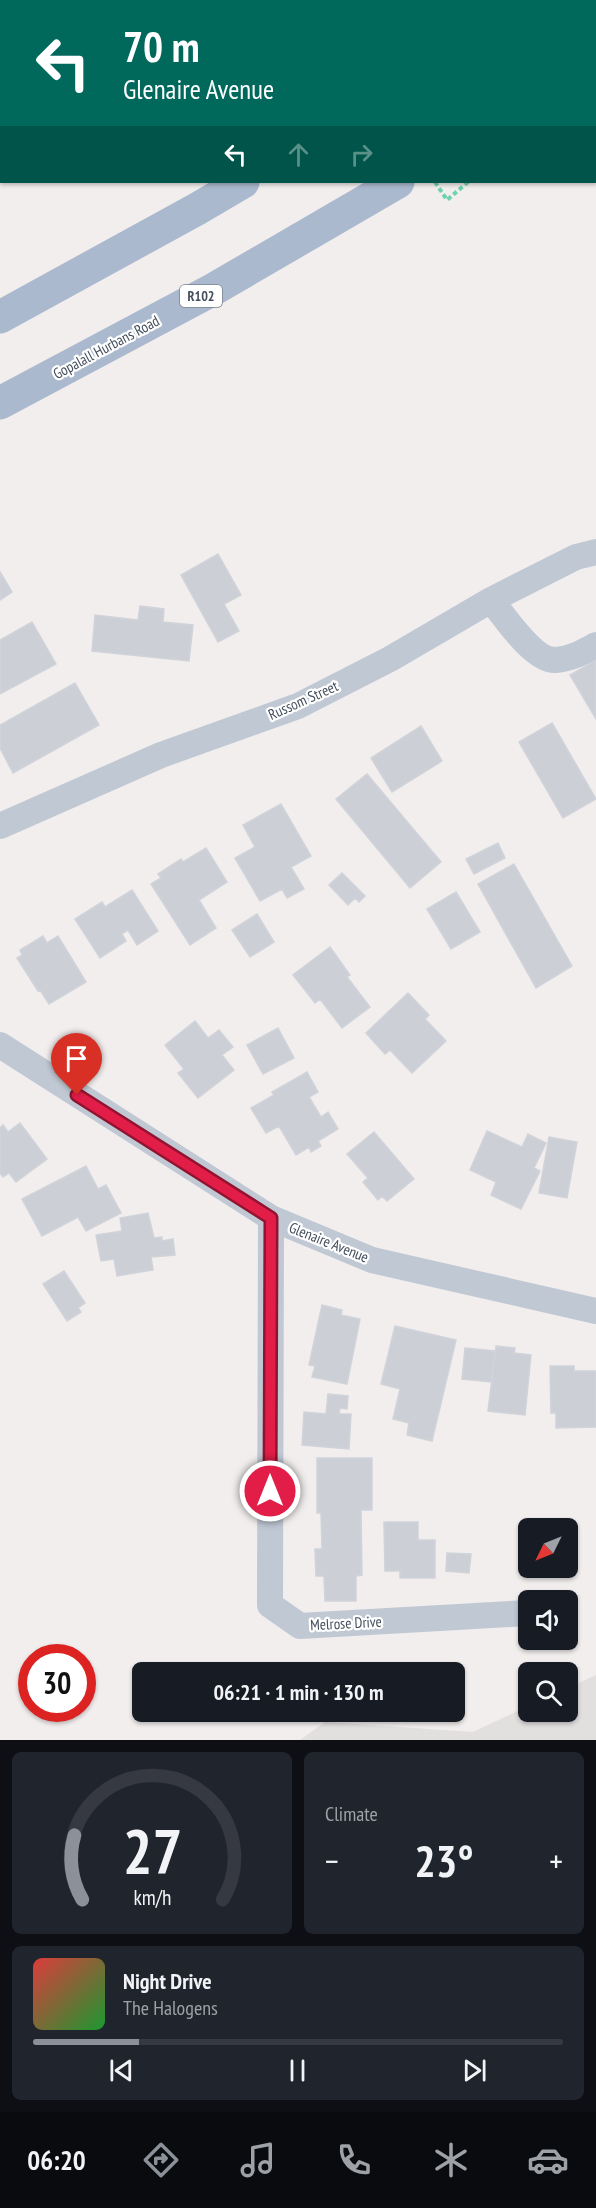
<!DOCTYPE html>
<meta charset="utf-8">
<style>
body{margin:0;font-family:"PT Sans Narrow",sans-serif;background:#20242c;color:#f1f3f6;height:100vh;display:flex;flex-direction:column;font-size:22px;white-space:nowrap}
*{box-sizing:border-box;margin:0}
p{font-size:20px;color:#9ea1a6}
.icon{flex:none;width:33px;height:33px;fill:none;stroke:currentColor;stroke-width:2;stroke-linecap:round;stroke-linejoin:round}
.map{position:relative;height:1740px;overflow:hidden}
.side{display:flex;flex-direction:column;gap:12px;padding:12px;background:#0d0f14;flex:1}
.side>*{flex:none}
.banner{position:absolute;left:0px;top:0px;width:597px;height:183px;box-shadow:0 2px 4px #0004;background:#00695c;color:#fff;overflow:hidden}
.needle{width:39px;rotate:227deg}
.buttons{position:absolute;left:518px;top:1518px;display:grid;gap:12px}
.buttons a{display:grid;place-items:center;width:60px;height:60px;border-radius:9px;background:#171b24;box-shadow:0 2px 4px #0004;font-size:30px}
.speed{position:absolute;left:18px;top:1644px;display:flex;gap:12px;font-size:30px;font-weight:700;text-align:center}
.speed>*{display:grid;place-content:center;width:78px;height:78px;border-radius:50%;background:#171b24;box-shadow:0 2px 4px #0004;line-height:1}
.speed .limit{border:9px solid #d22;background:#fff;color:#111}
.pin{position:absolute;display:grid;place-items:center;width:51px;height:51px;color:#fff;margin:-62px -26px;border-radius:50% 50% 50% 0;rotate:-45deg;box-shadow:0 0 6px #0007}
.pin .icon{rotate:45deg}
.me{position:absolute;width:66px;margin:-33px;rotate:0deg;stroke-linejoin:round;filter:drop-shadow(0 0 4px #0008)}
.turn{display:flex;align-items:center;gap:21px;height:126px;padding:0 24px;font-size:27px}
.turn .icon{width:78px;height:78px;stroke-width:2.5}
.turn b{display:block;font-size:42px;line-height:51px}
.lanes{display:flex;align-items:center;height:57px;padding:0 24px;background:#0003;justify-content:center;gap:30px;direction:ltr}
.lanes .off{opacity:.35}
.big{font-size:45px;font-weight:700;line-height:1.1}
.side .card{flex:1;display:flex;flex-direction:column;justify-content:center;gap:9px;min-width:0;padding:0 21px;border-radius:9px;background:#20242c}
.side .dial{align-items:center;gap:0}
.dial svg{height:156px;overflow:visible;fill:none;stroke:#363941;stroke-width:7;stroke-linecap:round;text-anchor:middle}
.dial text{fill:#f1f3f6;stroke:none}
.song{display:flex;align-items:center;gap:18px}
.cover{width:72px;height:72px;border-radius:9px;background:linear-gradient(135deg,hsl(0 70% 55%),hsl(130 70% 35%))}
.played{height:6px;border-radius:3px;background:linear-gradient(90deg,#8c9099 20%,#363941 20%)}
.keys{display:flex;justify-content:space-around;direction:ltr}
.heat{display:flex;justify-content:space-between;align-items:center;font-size:33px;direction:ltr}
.side .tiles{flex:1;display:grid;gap:12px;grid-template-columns:1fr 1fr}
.card:last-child{grid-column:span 2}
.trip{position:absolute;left:132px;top:1662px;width:333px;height:60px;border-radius:9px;background:#171b24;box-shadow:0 2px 4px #0004;font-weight:700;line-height:60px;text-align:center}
.tab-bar{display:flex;height:96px;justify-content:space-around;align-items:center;background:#090b0e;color:#9ea1a6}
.tab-bar .icon{width:42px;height:42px}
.tab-bar .active{color:#8c9099}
.tab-bar b{font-size:27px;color:#f1f3f6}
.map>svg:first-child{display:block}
.education{fill:#e2dfdf}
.building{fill:#cccfd6;stroke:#d1d3da;stroke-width:1.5}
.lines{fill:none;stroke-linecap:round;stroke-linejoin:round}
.path{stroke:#6ed2ac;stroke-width:4;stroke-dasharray:4.5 3;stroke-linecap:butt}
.minor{stroke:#c0c8d4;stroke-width:26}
.major{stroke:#abb9cf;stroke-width:33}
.route-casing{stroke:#92132f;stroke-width:15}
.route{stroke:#e11d48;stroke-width:10}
.labels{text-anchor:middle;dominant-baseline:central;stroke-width:4.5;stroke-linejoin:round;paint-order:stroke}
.shield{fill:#fff;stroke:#7c838d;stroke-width:1.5}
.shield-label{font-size:14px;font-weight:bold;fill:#444e5c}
.street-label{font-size:15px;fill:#444e5c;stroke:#fff}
</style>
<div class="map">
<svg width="596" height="1740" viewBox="0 0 596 1740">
<rect width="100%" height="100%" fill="#f1eeed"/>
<!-- education -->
<path class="education" d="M596 1675V1740H300L325 1722 473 1732 528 1706V1712H567V1689Z"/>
<!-- building -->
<path class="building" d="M218 554 241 595 224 604 239 631 218 642 181 575Z
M0 572 12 592 0 600Z
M140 606 164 609 163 622 193 625 189 661 92 651 95 615 138 620Z
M32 622 56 664 0 694V640Z
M596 660V719L570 675Z
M75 683 99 725 13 773 0 748V725Z
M552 723 596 799 563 818 519 742Z
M421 726 442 761 392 792 371 758Z
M367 774 441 862 410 888 336 799Z
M281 804 311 856 291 867 304 889 287 898 282 889 260 901 235 858 255 847 243 825Z
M498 843 505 858 474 874 466 859Z
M206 848 227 882 199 900 216 928 190 945 151 884 161 878 158 874 181 859 183 862Z
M514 864 572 966 536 988 478 884Z
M342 873 365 896 359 902 355 898 348 905 329 885Z
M132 890 158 931 137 945 128 930 122 934 126 941 100 958 75 919 102 902 105 907Z
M456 892 480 932 451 949 427 909Z
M257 914 274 942 250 957 232 930Z
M43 936 47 943 58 936 86 982 49 1004 40 990 38 991 17 958 22 955 20 950Z
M330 947 350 975 347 977 370 1007 342 1028 320 999 315 1003 293 975Z
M408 993 429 1015 425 1019 446 1041 412 1073 390 1050 385 1054 366 1033Z
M195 1021 208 1038 219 1030 233 1047 222 1055 234 1070 198 1098 178 1073 184 1069 165 1045Z
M278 1028 294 1058 263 1074 247 1045Z
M307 1072 318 1092 309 1097 321 1117 328 1112 338 1129 318 1141 321 1146 311 1152 309 1147 296 1155 279 1126 266 1133 251 1108 274 1095 272 1092Z
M20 1123 47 1159 16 1182 9 1173 3 1177 0 1173V1128L3 1125 8 1132Z
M487 1131 522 1147 528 1134 546 1143 534 1168 540 1171 521 1209 491 1195 496 1182 470 1170Z
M374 1132 414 1179 387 1201 382 1196 378 1200 363 1182 368 1178 347 1154Z
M549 1137 577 1142 567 1198 539 1193Z
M86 1166 98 1189 106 1185 121 1213 86 1231 78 1217 42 1236 22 1199Z
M148 1213 154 1238 162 1237V1241L173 1239 175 1255 151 1257 153 1270 117 1276 114 1259 101 1261 96 1235 122 1231 120 1218Z
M64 1271 85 1303 78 1308 81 1312 67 1321 43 1284Z
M322 1305 342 1310 341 1315 360 1319 347 1384 312 1377 315 1366 309 1365Z
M395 1326 456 1340 432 1441 407 1435 409 1423 393 1419 400 1389 381 1384Z
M496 1346 515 1348 514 1353 531 1355 525 1415 488 1411Z
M465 1348 495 1351 491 1382 462 1379Z
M550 1366H574V1371H596V1427L556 1428V1413H551Z
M328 1394 348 1396 347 1409 340 1408 339 1414H351L349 1449 302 1445 304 1412 326 1414Z
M317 1458H372V1510H361L362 1575 356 1576V1601H325L324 1576H316L315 1549H322L321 1513H317Z
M384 1522H418V1540H435V1578H400V1571H385Z
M447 1553 471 1554 469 1573 446 1571Z"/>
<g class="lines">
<!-- path -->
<path class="path" d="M435 182 447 200 468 182"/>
<!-- minor -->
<path class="minor" d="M491 600C504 616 534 662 556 660 571 659 583 652 596 645
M0 826 161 755 298 706 390 659 491 600 576 557 596 552
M0 1045 271 1218 372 1260 596 1311
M271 1218 270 1605 300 1626 528 1613"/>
<!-- major -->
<path class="major" d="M415 0 416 2
M455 0 456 2
M531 2 533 0
M596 124V125
M596 159V160
M0 317 197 209 243 182
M0 403 214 289 398 182"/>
</g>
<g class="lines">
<!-- route casing -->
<g class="route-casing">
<path id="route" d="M77 1095 271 1218 270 1491"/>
</g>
<!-- route -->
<use href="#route" class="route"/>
</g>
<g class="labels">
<!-- shield labels -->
<rect class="shield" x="180" y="285" width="42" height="22" rx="4.5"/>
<g class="shield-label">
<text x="201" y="296">R102</text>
</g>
<!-- street labels -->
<g class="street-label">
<text transform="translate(106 347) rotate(-28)">Gopalall Hurbans Road</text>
<text transform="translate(303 700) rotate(-24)">Russom Street</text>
<text transform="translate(329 1242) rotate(22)">Glenaire Avenue</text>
<text transform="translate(346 1623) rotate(-3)">Melrose Drive</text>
</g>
</g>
</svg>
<div class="buttons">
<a><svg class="needle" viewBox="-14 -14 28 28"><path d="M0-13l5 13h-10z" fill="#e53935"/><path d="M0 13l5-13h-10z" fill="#9ea1a6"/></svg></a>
<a><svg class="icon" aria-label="sound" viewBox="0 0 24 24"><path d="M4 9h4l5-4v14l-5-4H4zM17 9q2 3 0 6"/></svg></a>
<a><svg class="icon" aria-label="search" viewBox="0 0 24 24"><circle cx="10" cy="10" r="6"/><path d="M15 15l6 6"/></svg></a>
</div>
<div class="speed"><div class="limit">30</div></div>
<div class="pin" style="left:77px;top:1095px;background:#d93025"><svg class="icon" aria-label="arrive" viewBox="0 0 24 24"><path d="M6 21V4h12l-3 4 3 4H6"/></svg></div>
<svg class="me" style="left:270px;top:1491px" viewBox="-20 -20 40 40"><circle r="17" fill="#e11d48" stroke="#fff" stroke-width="3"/><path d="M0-11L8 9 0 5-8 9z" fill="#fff"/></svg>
<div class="trip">06:21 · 1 min · 130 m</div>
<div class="banner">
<div class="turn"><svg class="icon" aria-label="left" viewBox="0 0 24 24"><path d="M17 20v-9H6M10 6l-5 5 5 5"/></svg><div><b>70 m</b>Glenaire Avenue</div></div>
<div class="lanes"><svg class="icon" aria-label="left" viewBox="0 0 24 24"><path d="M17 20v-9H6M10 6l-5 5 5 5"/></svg><svg class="icon off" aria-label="ahead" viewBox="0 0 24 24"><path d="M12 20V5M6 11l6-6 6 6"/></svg><svg class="icon off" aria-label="right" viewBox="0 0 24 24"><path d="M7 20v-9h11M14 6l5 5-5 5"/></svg></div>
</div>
</div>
<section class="side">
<div class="tiles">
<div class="card dial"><svg viewBox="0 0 100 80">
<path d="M14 69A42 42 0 1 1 86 69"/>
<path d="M14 69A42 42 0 0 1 10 36" stroke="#8c9099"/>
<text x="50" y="56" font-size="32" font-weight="700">27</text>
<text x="50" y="72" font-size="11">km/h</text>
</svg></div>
<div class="card"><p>Climate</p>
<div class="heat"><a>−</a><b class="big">23°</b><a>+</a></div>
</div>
<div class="card">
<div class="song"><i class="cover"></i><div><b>Night Drive</b><p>The Halogens</p></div></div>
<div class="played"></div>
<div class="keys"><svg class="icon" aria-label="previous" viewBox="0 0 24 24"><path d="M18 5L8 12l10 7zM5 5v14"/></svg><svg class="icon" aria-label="pause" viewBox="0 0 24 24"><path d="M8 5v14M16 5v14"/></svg><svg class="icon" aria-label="next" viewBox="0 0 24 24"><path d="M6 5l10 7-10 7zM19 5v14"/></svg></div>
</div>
</div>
</section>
<nav class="tab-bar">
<b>06:20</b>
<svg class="icon active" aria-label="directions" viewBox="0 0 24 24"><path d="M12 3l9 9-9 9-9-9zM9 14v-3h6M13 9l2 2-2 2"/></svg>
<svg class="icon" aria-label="music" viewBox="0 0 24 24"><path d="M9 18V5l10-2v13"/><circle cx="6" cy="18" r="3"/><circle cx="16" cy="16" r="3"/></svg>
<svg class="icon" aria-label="phone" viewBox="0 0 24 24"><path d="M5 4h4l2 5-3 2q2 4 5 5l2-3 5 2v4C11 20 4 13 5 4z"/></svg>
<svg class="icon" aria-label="climate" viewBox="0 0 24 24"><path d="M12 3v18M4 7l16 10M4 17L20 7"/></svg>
<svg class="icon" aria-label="car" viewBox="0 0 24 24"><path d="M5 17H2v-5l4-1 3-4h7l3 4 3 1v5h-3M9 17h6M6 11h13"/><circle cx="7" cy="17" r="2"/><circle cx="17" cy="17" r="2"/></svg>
</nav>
